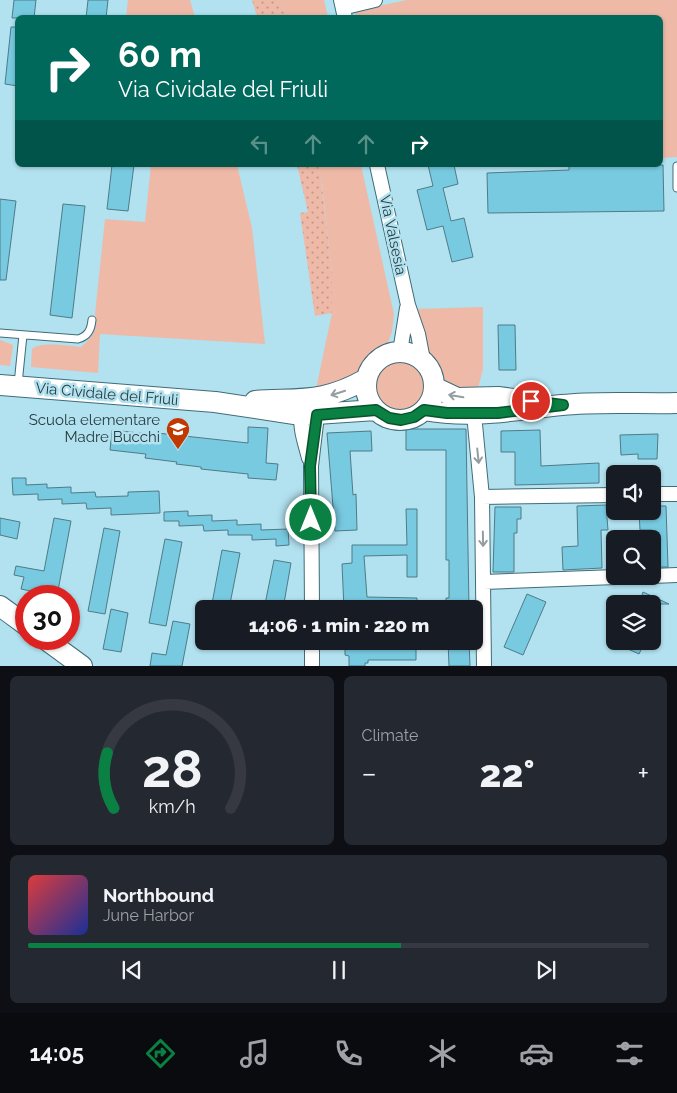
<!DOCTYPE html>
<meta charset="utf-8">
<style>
body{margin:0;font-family:Raleway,sans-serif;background:#242831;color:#f1f3f6;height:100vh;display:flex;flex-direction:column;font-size:19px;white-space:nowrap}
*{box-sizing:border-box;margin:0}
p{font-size:16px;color:#9ea1a6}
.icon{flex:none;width:28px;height:28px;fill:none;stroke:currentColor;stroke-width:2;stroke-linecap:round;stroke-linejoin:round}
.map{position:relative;height:666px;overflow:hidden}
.drawer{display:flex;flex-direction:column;gap:10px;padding:10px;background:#0d0f14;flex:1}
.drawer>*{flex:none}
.top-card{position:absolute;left:15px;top:15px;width:648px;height:152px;border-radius:8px;box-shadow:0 1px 4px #0004;background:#00695c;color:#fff;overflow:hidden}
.tools{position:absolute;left:606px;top:465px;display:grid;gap:10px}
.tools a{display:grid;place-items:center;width:55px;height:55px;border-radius:8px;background:#171b24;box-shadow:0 1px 4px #0004;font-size:25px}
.speed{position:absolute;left:15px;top:585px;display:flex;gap:10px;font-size:25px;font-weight:700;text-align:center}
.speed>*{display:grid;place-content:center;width:65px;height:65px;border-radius:50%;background:#171b24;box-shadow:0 1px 4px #0004;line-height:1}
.speed .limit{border:8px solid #d22;background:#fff;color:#111}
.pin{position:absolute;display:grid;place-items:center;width:42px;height:42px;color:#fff;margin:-21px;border:2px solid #fff;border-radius:50%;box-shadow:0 1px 5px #0007}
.me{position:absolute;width:55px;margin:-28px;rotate:0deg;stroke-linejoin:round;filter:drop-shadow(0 0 4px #0008)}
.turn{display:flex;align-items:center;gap:18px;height:105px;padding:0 20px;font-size:22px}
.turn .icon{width:65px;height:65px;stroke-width:2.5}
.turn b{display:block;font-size:35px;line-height:42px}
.lanes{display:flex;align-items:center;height:48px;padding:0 20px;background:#0003;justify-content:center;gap:25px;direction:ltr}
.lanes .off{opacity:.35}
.big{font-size:38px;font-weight:800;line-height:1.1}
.drawer .card{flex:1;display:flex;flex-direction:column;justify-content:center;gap:8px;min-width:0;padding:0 18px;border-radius:8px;background:#242831}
.drawer .dial{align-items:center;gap:0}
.dial svg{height:130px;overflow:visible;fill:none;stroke:#363941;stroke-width:7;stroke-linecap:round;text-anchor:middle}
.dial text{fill:#f1f3f6;stroke:none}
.song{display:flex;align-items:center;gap:15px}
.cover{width:60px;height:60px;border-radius:8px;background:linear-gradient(135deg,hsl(0 70% 55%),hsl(230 70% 35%))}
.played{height:5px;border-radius:2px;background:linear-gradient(90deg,#0b8043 60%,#363941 60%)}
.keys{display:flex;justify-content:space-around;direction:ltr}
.heat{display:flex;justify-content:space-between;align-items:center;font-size:28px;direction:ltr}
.drawer .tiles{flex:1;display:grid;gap:10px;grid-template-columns:1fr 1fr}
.card:last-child{grid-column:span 2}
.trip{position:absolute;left:195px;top:600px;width:288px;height:50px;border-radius:8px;background:#171b24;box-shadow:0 1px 4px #0004;font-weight:800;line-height:50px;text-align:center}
.menu{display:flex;height:80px;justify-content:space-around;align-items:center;background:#090b0e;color:#9ea1a6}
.menu .icon{width:35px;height:35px}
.menu .selected{color:#0b8043}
.menu b{font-size:22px;color:#f1f3f6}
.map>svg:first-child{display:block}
.green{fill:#efb9a8}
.garden{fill:url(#garden-dots)}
.building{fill:#78cae1;stroke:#4f7b87}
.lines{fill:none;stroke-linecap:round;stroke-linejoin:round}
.lane-casing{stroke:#406c78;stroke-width:9}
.street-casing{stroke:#406c78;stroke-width:16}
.secondary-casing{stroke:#406c78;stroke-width:22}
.lane{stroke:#fff;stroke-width:7}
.street{stroke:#fff;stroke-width:14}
.secondary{stroke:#fff;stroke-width:20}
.oneway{stroke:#949ea0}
.route-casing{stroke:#07532c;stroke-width:12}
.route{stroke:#0b8043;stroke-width:9}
.labels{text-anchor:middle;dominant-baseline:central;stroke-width:5;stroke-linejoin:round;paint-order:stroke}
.street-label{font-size:15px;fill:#293c41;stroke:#b2e1ef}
.poi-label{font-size:15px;fill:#293c41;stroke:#b2e1ef;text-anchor:end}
</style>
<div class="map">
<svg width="677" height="666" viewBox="0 0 677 666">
<defs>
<pattern id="garden-dots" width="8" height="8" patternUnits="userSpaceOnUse" patternTransform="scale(1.25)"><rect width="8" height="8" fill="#efb9a8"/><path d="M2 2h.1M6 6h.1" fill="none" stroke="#c2988a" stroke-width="1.8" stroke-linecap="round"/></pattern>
</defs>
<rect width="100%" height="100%" fill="#b2e1ef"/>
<!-- green -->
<path class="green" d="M128 0H190L195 17H126Z
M281 0H324L328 17H285Z
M407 0H677V157L660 158V18H356L354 11Z
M151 165H237L252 228 265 344 100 334 98 373 31 367 32 349C41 341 69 346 81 347 94 335 97 332 95 314L105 219 145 222Z
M318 165H361L394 314 392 332 387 345C371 354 366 360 358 377L316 389 332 313V275L322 183Z
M483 307V369L477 392 443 385 439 372 429 356 416 309Z
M0 340 13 345 10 366 0 365Z
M371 385a29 29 0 1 1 58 0a29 29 0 1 1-58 0Z"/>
<!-- garden -->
<path class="garden" d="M252 0H281L285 17H257Z
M297 165H318L321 178 332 275V313L315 316 300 213 308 212Z"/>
<!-- building -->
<path class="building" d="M14 0H36L34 18H12Z
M88 0H108L106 18H86Z
M11 27H18V86L5 84Z
M112 165H134L128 211 107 209Z
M428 165H454L458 184 443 188 451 221 464 218 473 257 452 262 443 226 427 230 417 190 433 186Z
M569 165H663L664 211 488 213 487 173 569 170Z
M0 199 16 201 6 280H0Z
M63 204 85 206 72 318 50 315Z
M498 325H515L516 370H499Z
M248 427 268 428 266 463 278 464 276 480 248 478V474L201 469V467L176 464 177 462 145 458 146 454 110 450 112 430 148 434V432L248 443Z
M406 429H466L469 609H446V598H449V560H446V450H406Z
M540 430 541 466 599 463V483L515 485V452H501V431Z
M371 431 372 451H350L353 495 356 494 357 530 335 531 327 433Z
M658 434 657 459H638V454L621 455 620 435Z
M12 478H26V485L47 484V488L71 487V493L95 492 96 497 128 496V492L159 491 160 513 111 515V508L87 509 86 503 62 504V499L38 500V494L13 495Z
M606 505 608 530H601L602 568 563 570 562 547 578 546 577 506Z
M652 506H666L668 567H653L652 530H640L639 511H652Z
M495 507H521V519H517V533H514V572H493Z
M406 509H417V577H407V555L364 556 367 597 417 598V609H344L342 564 352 563V545H407Z
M188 511V516L212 515V521L237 520V525L261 524V530L288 529 289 545 276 546V539L252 540V535H228V530L204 531 203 525 179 526V521H164V512Z
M0 518 20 522 17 539 0 535Z
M54 518 71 521 57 596H39L40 593 21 589 24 577 14 575 16 566 44 571Z
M104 528 120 531 105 614 88 611Z
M165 539 182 542 166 626 149 623Z
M222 550 240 553 229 609H211Z
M274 560 291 563 283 609H264Z
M643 592 669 604H639Z
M527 594 546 602 523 655 504 647Z
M111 609 128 613 121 652 103 649Z
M173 621 190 624 182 666H150L152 653 166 655Z
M345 641H416V660H368V663H365V666H349V656L345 655Z
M448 641H469L470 666H449Z
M610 641H645L639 654Z"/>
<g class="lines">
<!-- lane casing -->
<g class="lane-casing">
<path id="lane" d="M677 166V188
M0 333 78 339C88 336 91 330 92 320
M18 384 23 335"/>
</g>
<!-- street casing -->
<g class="street-casing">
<path id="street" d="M341 0 345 18
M350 6 375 0
M377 165 408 305 418 334 423 360
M400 352 407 308
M303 408C298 425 305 442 309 458
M474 414 482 497 484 666
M652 494H677
M482 497 615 495
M652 576 677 575
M484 582 643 576
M312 609 311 466 317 415
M312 641V666"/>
</g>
<!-- secondary casing -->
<g class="secondary-casing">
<path id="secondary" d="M366 386a34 34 0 1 1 68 0a34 34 0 1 1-68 0Z
M0 385 215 402 301 415 376 410
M434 387 457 398 498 397 531 401
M255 401C301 398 324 403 366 379
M424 410C472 419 514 410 562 405 599 401 640 404 677 403
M0 606 26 625
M45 639 82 666"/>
</g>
<!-- lane -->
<use href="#lane" class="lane"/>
<!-- street -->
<use href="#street" class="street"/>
<!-- secondary -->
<use href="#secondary" class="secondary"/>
</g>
<!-- one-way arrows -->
<defs><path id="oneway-shaft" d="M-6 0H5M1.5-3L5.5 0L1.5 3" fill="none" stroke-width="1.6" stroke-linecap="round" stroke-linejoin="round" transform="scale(1.25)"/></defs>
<g class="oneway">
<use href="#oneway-shaft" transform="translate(338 393) rotate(162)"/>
<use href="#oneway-shaft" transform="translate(456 396) rotate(-170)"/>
<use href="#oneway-shaft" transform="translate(478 456) rotate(84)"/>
<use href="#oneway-shaft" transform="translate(483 539) rotate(89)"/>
</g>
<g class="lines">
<!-- route casing -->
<g class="route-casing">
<path id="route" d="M311 520 310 466 317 415 376 410 389 418 401 420 414 417 424 410 447 413H498L563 405 531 401"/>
</g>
<!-- route -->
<use href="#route" class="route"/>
</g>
<!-- icons -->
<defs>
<g id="school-pin" transform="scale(1.25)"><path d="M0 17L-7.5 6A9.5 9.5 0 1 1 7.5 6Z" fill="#c13900" stroke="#b2e1ef"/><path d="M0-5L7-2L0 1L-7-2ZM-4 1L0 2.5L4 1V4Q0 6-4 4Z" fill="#fff"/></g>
</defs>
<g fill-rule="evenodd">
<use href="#school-pin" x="178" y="429"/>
</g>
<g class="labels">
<!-- street labels -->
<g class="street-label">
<text transform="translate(393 235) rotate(78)">Via Valsesia</text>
<text transform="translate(107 394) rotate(5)">Via Cividale del Friuli</text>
</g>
<!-- poi labels -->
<g class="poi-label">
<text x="160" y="420">Scuola elementare<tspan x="160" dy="17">Madre Bucchi</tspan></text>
</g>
</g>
</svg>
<div class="tools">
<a><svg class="icon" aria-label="sound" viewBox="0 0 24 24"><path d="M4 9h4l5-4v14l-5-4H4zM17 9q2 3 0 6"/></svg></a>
<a><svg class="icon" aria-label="search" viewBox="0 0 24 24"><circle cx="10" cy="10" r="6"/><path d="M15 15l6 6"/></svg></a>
<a><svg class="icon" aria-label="layers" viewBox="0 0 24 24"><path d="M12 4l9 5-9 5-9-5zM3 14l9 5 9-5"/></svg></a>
</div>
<div class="speed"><div class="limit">30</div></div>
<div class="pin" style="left:531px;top:401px;background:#d93025"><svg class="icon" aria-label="arrive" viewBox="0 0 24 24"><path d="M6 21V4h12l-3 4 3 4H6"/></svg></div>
<svg class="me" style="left:311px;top:520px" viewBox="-20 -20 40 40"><circle r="17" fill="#0b8043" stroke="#fff" stroke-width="3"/><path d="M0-11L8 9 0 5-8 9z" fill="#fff"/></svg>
<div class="trip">14:06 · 1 min · 220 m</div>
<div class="top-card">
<div class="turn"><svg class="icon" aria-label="right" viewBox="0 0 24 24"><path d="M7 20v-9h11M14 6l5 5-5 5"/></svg><div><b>60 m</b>Via Cividale del Friuli</div></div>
<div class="lanes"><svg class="icon off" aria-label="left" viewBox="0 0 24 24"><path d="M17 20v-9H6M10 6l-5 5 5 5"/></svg><svg class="icon off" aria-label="ahead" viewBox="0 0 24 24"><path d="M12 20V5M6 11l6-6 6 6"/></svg><svg class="icon off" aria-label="ahead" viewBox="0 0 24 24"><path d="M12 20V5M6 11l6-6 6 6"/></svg><svg class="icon" aria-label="right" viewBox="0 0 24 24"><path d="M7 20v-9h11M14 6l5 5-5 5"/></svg></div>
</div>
</div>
<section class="drawer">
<div class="tiles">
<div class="card dial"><svg viewBox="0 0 100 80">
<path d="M14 69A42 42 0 1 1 86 69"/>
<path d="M14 69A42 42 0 0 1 10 35" stroke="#0b8043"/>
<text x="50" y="56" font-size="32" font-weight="700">28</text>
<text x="50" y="72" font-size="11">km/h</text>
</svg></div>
<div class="card"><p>Climate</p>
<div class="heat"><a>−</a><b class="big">22°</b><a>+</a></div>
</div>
<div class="card">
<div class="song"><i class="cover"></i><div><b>Northbound</b><p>June Harbor</p></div></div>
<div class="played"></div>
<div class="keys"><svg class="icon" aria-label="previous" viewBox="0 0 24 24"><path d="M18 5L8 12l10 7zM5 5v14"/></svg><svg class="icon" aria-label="pause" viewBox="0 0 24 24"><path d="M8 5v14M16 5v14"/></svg><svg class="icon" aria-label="next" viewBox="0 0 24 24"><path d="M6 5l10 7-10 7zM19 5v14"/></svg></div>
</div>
</div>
</section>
<nav class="menu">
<b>14:05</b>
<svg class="icon selected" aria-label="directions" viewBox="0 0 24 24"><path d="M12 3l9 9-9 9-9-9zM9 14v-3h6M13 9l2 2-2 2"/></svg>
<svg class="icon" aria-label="music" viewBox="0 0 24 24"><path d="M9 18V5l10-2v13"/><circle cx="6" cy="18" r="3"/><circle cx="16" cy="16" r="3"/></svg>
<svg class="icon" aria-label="phone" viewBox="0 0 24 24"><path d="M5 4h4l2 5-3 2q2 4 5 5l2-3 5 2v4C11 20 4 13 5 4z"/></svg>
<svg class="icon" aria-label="climate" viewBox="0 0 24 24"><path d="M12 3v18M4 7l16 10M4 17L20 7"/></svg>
<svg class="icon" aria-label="car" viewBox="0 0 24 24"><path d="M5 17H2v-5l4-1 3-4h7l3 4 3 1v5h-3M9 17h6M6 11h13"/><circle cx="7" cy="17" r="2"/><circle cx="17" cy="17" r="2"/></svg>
<svg class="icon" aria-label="filters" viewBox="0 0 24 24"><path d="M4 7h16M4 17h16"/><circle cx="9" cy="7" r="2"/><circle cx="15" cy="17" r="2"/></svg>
</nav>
